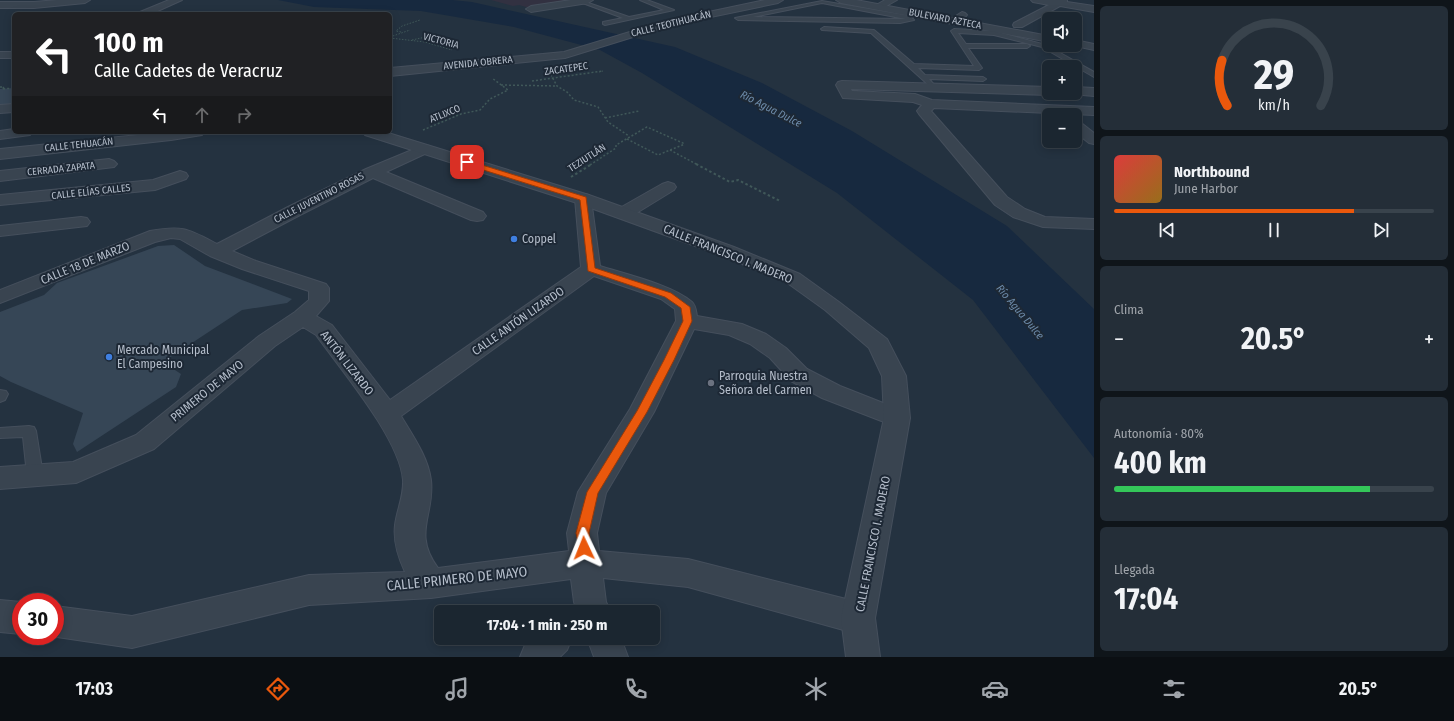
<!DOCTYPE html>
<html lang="es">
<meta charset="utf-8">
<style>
body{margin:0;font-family:"Fira Sans Condensed",sans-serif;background:#242e38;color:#f1f3f6;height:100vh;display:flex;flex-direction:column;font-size:15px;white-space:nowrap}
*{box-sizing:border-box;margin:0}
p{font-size:13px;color:#a0a5ab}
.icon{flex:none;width:22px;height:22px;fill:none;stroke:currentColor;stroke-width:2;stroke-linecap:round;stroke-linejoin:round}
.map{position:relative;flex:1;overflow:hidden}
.drawer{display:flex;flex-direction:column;gap:6px;padding:6px;background:#0f151a;width:360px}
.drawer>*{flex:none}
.top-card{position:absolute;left:12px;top:12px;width:380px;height:122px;border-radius:6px;box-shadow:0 2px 10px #0003,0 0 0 1px #39434c;background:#202124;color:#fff;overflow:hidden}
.buttons{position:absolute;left:1042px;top:12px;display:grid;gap:8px}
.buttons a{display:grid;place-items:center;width:40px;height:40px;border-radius:6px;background:#1b2630;box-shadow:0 2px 10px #0003,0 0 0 1px #39434c;font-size:20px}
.speed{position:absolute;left:12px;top:593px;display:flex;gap:8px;font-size:20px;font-weight:700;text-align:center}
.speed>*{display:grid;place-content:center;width:52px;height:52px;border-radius:50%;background:#1b2630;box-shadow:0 2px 10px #0003,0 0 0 1px #39434c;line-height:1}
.speed .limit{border:6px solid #d22;background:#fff;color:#111}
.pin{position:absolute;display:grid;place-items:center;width:34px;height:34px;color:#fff;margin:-17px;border-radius:8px;box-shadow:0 2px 6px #0006}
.me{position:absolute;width:44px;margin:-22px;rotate:358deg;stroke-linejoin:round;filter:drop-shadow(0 0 3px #0008)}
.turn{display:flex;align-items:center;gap:14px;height:84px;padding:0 16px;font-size:18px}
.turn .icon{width:52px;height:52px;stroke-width:2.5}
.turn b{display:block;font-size:28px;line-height:34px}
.lanes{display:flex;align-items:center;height:38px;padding:0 16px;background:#0003;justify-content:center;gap:20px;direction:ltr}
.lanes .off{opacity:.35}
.big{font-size:30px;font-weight:700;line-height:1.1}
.drawer .tile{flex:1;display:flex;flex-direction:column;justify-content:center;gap:6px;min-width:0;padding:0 14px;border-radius:6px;background:#242e38}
.drawer .dial{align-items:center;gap:0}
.dial svg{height:104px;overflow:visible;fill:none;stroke:#39434c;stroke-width:7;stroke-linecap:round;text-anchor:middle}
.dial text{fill:#f1f3f6;stroke:none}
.song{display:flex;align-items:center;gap:12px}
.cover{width:48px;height:48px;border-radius:6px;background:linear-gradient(135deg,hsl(0 70% 55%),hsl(40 70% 35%))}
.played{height:4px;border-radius:2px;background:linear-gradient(90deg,#ea580c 75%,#39434c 75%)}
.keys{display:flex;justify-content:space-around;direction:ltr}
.heat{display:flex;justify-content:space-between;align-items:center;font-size:22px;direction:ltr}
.charge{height:6px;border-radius:3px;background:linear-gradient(90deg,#34c759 80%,#39434c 0)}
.trip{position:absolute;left:434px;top:605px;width:226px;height:40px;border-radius:6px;background:#1b2630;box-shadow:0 2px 10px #0003,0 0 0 1px #39434c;font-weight:700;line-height:40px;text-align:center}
.menu{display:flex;height:64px;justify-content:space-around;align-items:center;background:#0b0f13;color:#a0a5ab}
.menu .icon{width:28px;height:28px}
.menu .selected{color:#ea580c}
.menu b{font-size:18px;color:#f1f3f6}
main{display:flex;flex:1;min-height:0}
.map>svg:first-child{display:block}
.medical{fill:#323141}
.water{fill:#17293f}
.building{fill:#364656}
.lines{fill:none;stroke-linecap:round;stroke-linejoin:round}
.service-casing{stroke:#454f5c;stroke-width:2}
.minor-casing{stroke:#454f5c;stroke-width:2}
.tertiary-casing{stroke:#454f5c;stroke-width:2}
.path-far2{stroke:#405859;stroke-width:1;stroke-dasharray:1.5 1.5;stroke-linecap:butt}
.path-far1{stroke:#405859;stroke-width:1.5;stroke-dasharray:2 2;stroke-linecap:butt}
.path{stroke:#405859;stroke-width:2;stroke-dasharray:2.5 2.5;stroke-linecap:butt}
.service{fill:#394450;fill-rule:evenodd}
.minor{fill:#394450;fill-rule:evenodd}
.tertiary{fill:#394450;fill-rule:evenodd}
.route{fill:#ea580c;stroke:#983908}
.shop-dot{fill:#3f7fe0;stroke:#1d2835;stroke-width:1.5}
.worship-dot{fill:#6b7280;stroke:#1d2835;stroke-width:1.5}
.labels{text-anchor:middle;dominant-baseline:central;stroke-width:4;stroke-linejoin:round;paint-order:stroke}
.far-street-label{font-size:10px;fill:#b5becb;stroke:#1d2835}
.far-water-label{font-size:11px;font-style:italic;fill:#6d8baa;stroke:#1d2835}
.poi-label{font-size:12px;fill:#b5becb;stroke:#1d2835;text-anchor:start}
.street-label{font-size:12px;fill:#b5becb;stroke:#1d2835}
.near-street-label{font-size:14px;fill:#b5becb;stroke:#1d2835}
</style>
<main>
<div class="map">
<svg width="1094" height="657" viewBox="0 0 1094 657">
<rect width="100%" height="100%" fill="#243240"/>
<!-- medical -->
<path class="medical" d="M491 0H577L530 8 519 5 513 6Z"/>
<!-- water -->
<path class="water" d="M278 0H452L472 2 675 47 762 83 852 131 1007 226 1094 309V458L973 300 837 193 642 73 600 50 514 27 421 11 314 7Z"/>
<!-- building -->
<path class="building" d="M14 88V104L0 105V89Z
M174 245 205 266 292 299 287 303 242 310 163 362 181 374 176 387 77 452 73 444 83 413 11 382 0 376V312L44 295 57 283 158 246Z"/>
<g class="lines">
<!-- service casing -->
<g class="service-casing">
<path id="service" d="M580 0 629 17 664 10 640 0H647L674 10 605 25 603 24V22L623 18 580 2Z
M822 1 910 16 914 20 900 23 738 20 735 18ZM822 3 906 19 753 17Z
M824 27 874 30 914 64 974 66 951 31 954 29 994 31 1046 45 1094 72V77L1042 47 994 35 958 33 966 44H1027L1030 46 1027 48H968L982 68 979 70 918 68 925 75 983 77 986 79 983 81 929 79 936 87 933 89 871 33 822 30 821 29Z
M0 390 6 391 8 394 5 400 0 402Z
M29 426 34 427 36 431 43 475 40 479 35 481 30 479 27 475 23 437 0 438V428Z"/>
</g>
<!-- minor casing -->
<g class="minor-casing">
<path id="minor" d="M169 0H182L151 14H138L140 12Z
M571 0H593L588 3 531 12 526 9 531 6Z
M885 0H897L881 9H875L873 7Z
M1031 0H1067V2L1094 6V12L1060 6 1022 27H1014L1013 25 1014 23 1049 5 1033 2Z
M962 12 965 13 967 15C963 20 956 25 950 23L948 21Z
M0 52H14V58H0Z
M842 81 1049 87V93L1053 94 1049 95 851 89 852 91 915 94 932 100 1094 107V115L934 108 931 111 1007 197 1025 209 1045 217 1094 219V229L1043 227 1013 217 995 205 919 114 917 111 922 105 913 102 843 98 836 85 838 82Z
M1075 87 1094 88V96L1071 94 1075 93Z
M1075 121 1080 122 1094 133V144L1089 143 1075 132Z
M14 129V132H32L30 135 0 139V131Z
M168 132H204L202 135 171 140 0 159V149Z
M424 145 429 146 431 149 429 152 386 172 483 212 486 216 483 220 477 221 471 220 373 178 300 215 232 251 256 261 326 284 329 288V301L316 316 332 325 390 400 581 267 575 199 577 195 583 194 589 195 591 199 600 266C625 274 673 285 692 302 696 306 696 311 697 316L742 324 766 334 786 348 807 369 840 386 906 412 910 418 906 424 897 427 822 398 791 381 770 358 750 344 729 335 694 329 654 412 606 493 597 533 599 551 688 559 858 602 870 607 875 618 870 629 858 634 688 587 603 578 606 602 611 612H577L574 602 571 579 431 598 309 605 132 648 50 636H55V606L132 616 309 575 405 572C398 557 393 542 395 525 397 509 404 496 403 480 400 439 341 370 316 335L303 327 275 346 154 449 76 483 0 489V467L73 462 136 435 259 336 295 312 309 300V291L242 269 210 256 180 239 171 238 155 242 0 303V290L150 231C183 225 188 229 217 244L288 207 366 169ZM594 276 661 299 675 309 676 321 630 409 578 492 567 533 569 551 438 568C412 533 435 515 431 480 428 457 413 436 401 416Z
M109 159 114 161 117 164 114 167 0 181V171Z
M180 171 186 173 188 176 186 179 155 190 0 205V195L153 180Z
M668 182 674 184 676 187 674 190 630 217 624 218 618 217 615 213 618 209 662 184Z
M81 217 87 218 90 222 87 226 0 236V226Z
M0 600 21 602V634L0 632Z
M531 638H572L567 650 560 657H520L525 645Z
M587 638H621L628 657H594Z"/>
</g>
<!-- tertiary casing -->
<g class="tertiary-casing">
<path id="tertiary" d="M57 0H90L85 3 34 8H0V2H34Z
M765 0H783L778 3 672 25 565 58 390 76V68L564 52 666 21Z
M836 0H856L1049 36V42L841 3Z
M1075 40 1094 44V50L1071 45H1075Z
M14 104V112L0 113V105Z
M363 132H385L589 195 734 247 800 274 839 302 887 339 906 376 910 418 875 618 880 657H846L841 618 884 418 882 376 869 348 825 310 786 282 720 255 577 203 365 135Z"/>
</g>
<!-- path-far2 -->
<path class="path-far2" d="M401 32 396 31 402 26 420 20
M390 37 410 30
M390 38 425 42 452 50
M412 40 435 35
M549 70 550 72
M599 72 603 71"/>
<!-- path-far1 -->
<path class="path-far1" d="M549 71 557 86 567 92 574 100 598 107 608 122 629 136
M532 81 603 71
M501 85 557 86
M0 87H4L2 89 14 88
M605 118 639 111
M423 130 461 114 480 110 490 99 508 90 492 78
M627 139 658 155 685 144
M670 150 698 165
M590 165 616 148V145L647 127 685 144"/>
<!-- path -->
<path class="path" d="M696 164 730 182 738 180 780 201
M571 177 592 164"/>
<!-- service -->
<use href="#service" class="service"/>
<!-- minor -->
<use href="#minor" class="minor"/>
<!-- tertiary -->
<use href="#tertiary" class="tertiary"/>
</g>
<!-- route -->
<path class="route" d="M464 161H469L586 197 595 268 671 293 690 307 692 321 674 360 647 412 598 493 589 533 591 548 589 552 584 554 580 552 576 533 587 492 637 411 664 360 683 321 681 308 665 297 588 271 580 200 464 164Z"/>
<!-- markers -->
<g class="shop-dot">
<circle cx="514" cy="239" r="4"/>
<circle cx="109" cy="357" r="4"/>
</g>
<circle class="worship-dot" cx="711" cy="383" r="4"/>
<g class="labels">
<!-- far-street labels -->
<g class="far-street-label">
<text transform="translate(945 19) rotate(11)">BULEVARD AZTECA</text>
<text transform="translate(671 24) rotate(-14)">CALLE TEOTIHUACÁN</text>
<text transform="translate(441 41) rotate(15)">VICTORIA</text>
<text transform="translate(478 63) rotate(-6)">AVENIDA OBRERA</text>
<text transform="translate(566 69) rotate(-8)">ZACATEPEC</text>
<text transform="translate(445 114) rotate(-22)">ATLIXCO</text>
<text transform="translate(79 145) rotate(-6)">CALLE TEHUACÁN</text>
<text transform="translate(587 158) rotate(-33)">TEZIUTLÁN</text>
<text transform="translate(61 169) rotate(-6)">CERRADA ZAPATA</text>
<text transform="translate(91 192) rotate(-6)">CALLE ELÍAS CALLES</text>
<text transform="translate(319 198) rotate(-27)">CALLE JUVENTINO ROSAS</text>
</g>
<!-- far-water labels -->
<g class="far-water-label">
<text transform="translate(771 109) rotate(27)">Río Agua Dulce</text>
<text transform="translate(1020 312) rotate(50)">Río Agua Dulce</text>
</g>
<!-- poi labels -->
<g class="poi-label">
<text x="522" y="239">Coppel</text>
<text x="117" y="350">Mercado Municipal<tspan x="117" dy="14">El Campesino</tspan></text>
<text x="719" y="376">Parroquia Nuestra<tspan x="719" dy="14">Señora del Carmen</tspan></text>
</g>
<!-- street labels -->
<g class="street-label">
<text transform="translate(728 254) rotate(22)">CALLE FRANCISCO I. MADERO</text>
<text transform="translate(85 263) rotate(-22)">CALLE 18 DE MARZO</text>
<text transform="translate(518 321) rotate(-35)">CALLE ANTÓN LIZARDO</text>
<text transform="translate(347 363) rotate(52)">ANTÓN LIZARDO</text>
<text transform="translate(207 391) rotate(-39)">PRIMERO DE MAYO</text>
<text transform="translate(873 544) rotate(-79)">CALLE FRANCISCO I. MADERO</text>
</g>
<!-- near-street labels -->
<g class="near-street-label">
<text transform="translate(457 579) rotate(-6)">CALLE PRIMERO DE MAYO</text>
</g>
</g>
</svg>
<div class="buttons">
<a><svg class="icon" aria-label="sound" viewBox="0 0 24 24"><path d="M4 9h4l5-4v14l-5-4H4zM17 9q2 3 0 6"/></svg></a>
<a>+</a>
<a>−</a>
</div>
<div class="speed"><div class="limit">30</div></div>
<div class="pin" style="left:467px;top:162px;background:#d93025"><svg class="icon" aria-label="arrive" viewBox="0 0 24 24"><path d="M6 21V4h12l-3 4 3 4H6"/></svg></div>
<svg class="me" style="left:584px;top:548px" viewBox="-20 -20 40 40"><path d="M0-17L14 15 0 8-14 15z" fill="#ea580c" stroke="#fff" stroke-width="4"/></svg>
<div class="trip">17:04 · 1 min · 250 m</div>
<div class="top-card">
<div class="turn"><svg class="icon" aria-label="left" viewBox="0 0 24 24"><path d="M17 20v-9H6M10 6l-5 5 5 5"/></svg><div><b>100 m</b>Calle Cadetes de Veracruz</div></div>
<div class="lanes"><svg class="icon" aria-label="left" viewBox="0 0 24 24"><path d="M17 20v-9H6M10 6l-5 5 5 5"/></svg><svg class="icon off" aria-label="ahead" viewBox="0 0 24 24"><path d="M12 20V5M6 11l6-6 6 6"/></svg><svg class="icon off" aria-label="right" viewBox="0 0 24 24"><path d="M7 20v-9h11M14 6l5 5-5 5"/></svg></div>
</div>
</div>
<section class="drawer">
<div class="tile dial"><svg viewBox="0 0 100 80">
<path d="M14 69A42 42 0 1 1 86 69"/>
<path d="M14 69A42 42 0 0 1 10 34" stroke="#ea580c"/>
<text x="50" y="56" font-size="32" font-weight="700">29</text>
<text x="50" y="72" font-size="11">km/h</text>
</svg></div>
<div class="tile">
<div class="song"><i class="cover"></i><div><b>Northbound</b><p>June Harbor</p></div></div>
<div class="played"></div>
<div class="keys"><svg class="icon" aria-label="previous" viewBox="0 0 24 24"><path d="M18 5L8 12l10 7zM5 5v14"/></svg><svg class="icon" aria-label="pause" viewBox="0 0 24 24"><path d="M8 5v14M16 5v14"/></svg><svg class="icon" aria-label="next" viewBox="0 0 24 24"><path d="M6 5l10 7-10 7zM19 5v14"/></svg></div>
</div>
<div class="tile"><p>Clima</p>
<div class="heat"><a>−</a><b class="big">20.5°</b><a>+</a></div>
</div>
<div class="tile"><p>Autonomía · 80%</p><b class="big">400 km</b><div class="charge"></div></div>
<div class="tile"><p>Llegada</p><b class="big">17:04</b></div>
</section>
</main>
<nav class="menu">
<b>17:03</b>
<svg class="icon selected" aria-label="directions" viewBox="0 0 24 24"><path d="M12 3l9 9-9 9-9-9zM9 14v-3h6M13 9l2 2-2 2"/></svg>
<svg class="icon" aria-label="music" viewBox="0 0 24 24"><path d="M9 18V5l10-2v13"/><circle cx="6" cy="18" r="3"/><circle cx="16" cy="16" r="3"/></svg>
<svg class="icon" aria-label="phone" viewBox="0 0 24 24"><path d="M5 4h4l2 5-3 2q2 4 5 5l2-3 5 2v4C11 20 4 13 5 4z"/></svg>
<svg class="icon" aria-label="climate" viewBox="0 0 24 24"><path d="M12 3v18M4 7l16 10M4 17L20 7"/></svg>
<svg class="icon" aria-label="car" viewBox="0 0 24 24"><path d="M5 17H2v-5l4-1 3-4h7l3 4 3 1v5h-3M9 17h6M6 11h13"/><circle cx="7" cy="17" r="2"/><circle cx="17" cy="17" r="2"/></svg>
<svg class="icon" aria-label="filters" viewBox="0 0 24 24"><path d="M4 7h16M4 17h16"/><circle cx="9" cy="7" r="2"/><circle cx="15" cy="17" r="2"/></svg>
<b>20.5°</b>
</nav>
